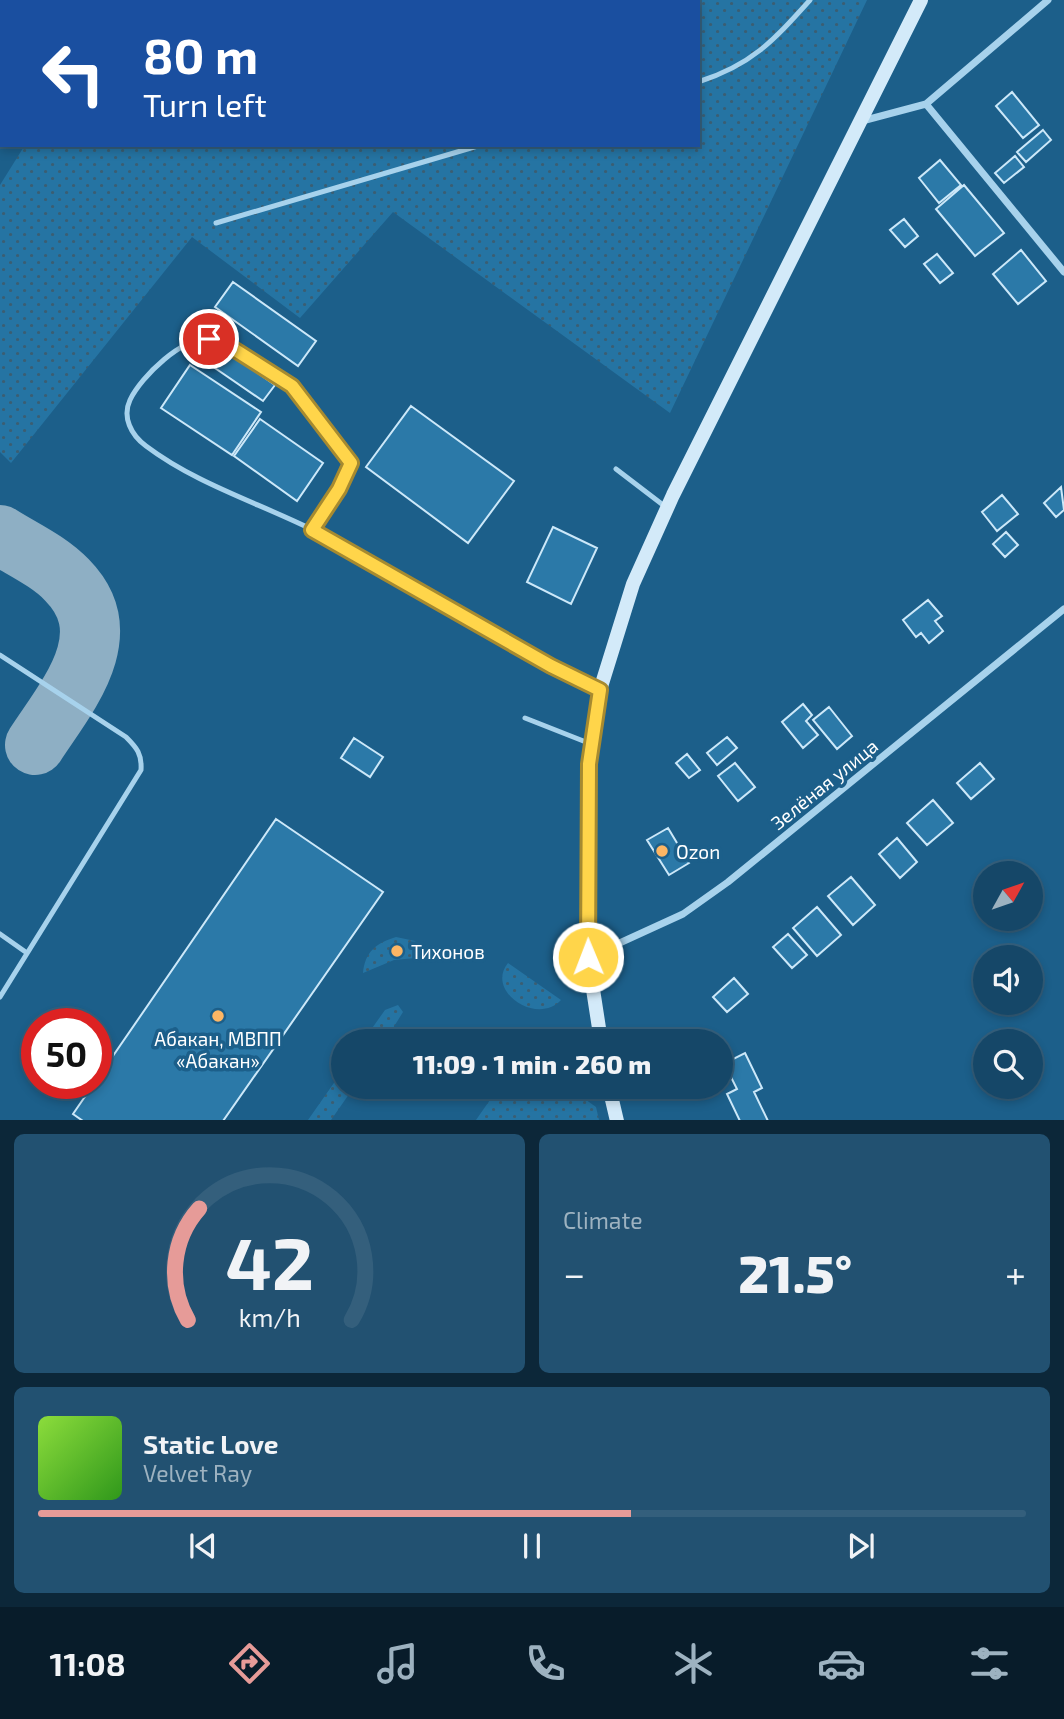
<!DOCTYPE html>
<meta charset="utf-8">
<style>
body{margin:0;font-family:"Exo 2",sans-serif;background:#225171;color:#f1f3f6;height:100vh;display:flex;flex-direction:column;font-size:26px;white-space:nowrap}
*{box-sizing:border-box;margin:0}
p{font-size:23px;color:#9db2c0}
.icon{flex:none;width:38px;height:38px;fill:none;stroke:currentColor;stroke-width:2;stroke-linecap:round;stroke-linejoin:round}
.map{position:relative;height:1120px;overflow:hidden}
.side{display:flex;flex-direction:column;gap:14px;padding:14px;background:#0c2739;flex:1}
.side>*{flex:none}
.hud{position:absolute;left:0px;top:0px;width:700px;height:147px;box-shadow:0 4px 10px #0003,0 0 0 2px #345f7c;background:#1a4fa0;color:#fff;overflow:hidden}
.needle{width:46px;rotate:50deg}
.fabs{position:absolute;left:973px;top:861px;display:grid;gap:14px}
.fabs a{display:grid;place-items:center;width:70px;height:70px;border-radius:50%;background:#154768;box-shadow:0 4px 10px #0003,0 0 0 2px #345f7c;font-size:35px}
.speed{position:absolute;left:21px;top:1008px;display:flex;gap:14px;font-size:35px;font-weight:700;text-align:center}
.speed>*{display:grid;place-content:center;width:91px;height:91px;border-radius:50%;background:#154768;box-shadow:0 4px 10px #0003,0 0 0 2px #345f7c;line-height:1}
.speed .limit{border:10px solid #d22;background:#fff;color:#111}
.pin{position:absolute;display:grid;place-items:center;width:60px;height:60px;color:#fff;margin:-30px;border:4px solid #fff;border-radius:50%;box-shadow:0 2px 7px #0007}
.me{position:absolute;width:77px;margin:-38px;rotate:359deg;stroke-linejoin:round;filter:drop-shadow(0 0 5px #0008)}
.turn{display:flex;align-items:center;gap:24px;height:147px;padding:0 28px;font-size:32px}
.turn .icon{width:91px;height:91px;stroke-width:2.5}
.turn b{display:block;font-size:49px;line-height:60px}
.big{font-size:52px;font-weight:800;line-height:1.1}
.side .card{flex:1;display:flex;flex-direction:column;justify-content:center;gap:10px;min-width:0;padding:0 24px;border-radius:10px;background:#225171}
.side .dial{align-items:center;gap:0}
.dial svg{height:182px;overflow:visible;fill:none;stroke:#345f7c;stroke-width:7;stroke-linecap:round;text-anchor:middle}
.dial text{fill:#f1f3f6;stroke:none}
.song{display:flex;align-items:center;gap:21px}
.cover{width:84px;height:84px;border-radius:10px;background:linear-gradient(135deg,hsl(90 70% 55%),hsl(110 70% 35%))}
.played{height:7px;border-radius:4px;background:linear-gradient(90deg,#e69b98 60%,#345f7c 60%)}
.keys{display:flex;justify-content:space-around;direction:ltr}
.heat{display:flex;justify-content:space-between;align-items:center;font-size:38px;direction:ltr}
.side .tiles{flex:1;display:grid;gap:14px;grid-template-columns:1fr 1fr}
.card:last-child{grid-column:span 2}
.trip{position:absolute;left:331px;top:1029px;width:402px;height:70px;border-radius:35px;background:#154768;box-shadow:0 4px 10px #0003,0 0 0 2px #345f7c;font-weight:800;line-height:70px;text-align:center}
.menu{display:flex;height:112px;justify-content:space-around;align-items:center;background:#081c2a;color:#9db2c0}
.menu .icon{width:49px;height:49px}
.menu .on{color:#e69b98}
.menu b{font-size:32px;color:#f1f3f6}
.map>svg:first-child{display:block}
.grass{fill:url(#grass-dots)}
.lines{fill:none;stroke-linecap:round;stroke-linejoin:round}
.taxiway{stroke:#8eafc4;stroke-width:60}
.building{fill:#2b79a8;stroke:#cce8f9;stroke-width:2}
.service{stroke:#a7d2ec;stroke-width:5}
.minor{stroke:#a7d2ec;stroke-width:7}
.secondary{stroke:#d3eaf9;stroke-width:14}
.route-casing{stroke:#a68a30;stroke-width:18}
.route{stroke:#ffd54a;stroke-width:12}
.poi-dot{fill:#fdb664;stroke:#1c5f8a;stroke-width:2.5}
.labels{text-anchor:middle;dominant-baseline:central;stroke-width:7;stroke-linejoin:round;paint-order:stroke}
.street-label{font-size:19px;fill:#fff;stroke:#1c5f8a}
.poi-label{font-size:19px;fill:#fff;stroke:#1c5f8a;text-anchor:start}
</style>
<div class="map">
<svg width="1064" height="1121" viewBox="0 0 1064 1121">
<defs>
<pattern id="grass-dots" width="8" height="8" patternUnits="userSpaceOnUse" patternTransform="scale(1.75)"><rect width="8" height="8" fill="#2574a3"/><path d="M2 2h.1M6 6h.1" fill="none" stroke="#3a5e73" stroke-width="1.8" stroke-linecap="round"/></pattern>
</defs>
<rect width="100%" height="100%" fill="#1c5f8a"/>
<!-- grass -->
<path class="grass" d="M114 0H867L670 413 393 212 300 318 192 237 11 463 0 452V185L25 145H698V2Z
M396 937 415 941 426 957 394 960 363 973C365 952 376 943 396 937Z
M508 963 561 1000C537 1026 485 991 508 963Z
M398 1005 403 1012 385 1041H363L385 1010Z
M343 1070V1087H354L331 1120H308Z
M499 1087H568L596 1107 599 1120H476Z"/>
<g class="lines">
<!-- taxiway -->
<path class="taxiway" d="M0 535C22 549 49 561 67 580 121 635 67 696 35 745"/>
</g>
<!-- building -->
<path class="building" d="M1012 92 1039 125 1023 138 996 106Z
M1043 130 1051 140 1026 162 1017 152Z
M1015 156 1024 167 1004 183 995 173Z
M940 160 961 185 939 203 919 178Z
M964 185 1004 233 975 256 936 209Z
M904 219 918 236 905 247 890 230Z
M1021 250 1046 281 1018 304 993 274Z
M937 254 953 273 940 283 924 264Z
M233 282 316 341 298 366 215 307Z
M224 349 275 385 263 401 212 366Z
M190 365 261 412 232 455 161 408Z
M411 406 514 481 468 543 366 467Z
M260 419 323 463 297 501 234 456Z
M1061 487 1064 510 1056 517 1044 503Z
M1002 495 1018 514 997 531 982 512Z
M553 527 597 548 571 604 527 582Z
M1006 532 1018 545 1005 557 993 544Z
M928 600 942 616 935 621 943 631 929 643 921 633 916 637 903 620Z
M803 704 812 715 806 721 818 735 803 748 782 722Z
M829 707 852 736 837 749 813 720Z
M727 737 737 748 717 765 707 753Z
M354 738 383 757 370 777 341 758Z
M687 754 700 770 689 778 676 763Z
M735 763 755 787 738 801 718 776Z
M980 763 994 779 971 799 957 783Z
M933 800 953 823 927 845 907 823Z
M276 819 383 892 223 1121H83L73 1114Z
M668 828 689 863 669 875 647 840Z
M897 838 917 862 900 878 879 854Z
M851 877 875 905 853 925 828 896Z
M817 907 841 935 817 956 793 928Z
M788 934 807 955 792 968 773 947Z
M734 978 748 994 727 1012 713 997Z
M745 1053 762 1088 754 1092 768 1121H740L727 1094 737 1089 731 1077 721 1082V1065Z
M692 1087H712L696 1095Z"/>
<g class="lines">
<!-- service -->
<path class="service" d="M698 82C752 65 774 40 810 0
M216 223 481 145
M616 469 667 508
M312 530 339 489 351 463C332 439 316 409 293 388 277 373 232 344 211 340 183 335 141 377 130 400 122 417 131 435 146 446 195 483 256 502 311 529 409 579 500 641 598 689
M0 655 126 737C137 748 142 754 141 770L0 997
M525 718 591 744
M0 934 27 953"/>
<!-- minor -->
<path class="minor" d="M926 104 1064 272
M862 121 926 104 1048 0
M589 957 683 914 728 882 1064 609"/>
<!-- secondary -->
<path class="secondary" d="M601 1041 588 957 589 764 600 690 633 584 673 495 921 0
M609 1087 617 1121"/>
</g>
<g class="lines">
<!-- route casing -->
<g class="route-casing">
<path id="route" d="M209 339 229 346 292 386 351 463 339 489 312 530 551 666 600 690 589 764 588 957"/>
</g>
<!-- route -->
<use href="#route" class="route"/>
</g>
<!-- markers -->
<g class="poi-dot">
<circle cx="662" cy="851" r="7"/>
<circle cx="397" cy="951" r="7"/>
<circle cx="218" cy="1016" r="7"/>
</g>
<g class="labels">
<!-- street labels -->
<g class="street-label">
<text transform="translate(824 784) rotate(-39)">Зелёная улица</text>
</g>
<!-- poi labels -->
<g class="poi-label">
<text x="676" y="851">Ozon</text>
<text x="411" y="951">Тихонов</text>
<text x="218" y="1038" text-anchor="middle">Абакан, МВПП<tspan x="218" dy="22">«Абакан»</tspan></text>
</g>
</g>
</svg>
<div class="fabs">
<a><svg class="needle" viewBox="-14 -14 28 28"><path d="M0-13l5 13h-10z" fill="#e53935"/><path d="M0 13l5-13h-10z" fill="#9db2c0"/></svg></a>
<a><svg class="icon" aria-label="sound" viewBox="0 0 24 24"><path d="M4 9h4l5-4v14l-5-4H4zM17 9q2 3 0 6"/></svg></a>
<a><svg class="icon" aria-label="search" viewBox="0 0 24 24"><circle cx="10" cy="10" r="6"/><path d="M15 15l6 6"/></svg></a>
</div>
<div class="speed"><div class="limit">50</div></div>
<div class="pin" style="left:209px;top:339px;background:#d93025"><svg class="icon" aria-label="arrive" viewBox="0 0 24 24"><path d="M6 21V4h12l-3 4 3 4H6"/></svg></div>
<svg class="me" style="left:588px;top:957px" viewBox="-20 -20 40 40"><circle r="17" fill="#ffd54a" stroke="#fff" stroke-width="3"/><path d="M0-11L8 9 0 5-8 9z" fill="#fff"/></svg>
<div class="trip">11:09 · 1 min · 260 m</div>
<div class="hud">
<div class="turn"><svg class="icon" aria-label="left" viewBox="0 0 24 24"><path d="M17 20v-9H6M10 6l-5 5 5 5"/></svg><div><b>80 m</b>Turn left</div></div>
</div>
</div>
<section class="side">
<div class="tiles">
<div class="card dial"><svg viewBox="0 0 100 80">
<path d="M14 69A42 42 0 1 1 86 69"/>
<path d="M14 69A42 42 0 0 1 19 20" stroke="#e69b98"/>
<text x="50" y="56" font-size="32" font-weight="700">42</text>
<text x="50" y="72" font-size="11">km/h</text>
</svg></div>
<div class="card"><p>Climate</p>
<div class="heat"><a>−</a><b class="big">21.5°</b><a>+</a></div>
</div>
<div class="card">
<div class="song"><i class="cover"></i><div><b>Static Love</b><p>Velvet Ray</p></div></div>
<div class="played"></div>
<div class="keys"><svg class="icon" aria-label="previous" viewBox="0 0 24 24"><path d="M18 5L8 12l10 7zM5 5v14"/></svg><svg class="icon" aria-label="pause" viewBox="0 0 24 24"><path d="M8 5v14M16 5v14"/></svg><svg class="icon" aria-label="next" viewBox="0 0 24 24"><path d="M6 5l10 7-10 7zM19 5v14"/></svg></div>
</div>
</div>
</section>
<nav class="menu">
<b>11:08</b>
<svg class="icon on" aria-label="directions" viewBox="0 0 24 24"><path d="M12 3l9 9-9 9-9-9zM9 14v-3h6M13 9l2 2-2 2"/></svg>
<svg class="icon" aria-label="music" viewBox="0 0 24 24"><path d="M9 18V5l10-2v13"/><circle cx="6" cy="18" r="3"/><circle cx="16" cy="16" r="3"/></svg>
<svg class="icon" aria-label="phone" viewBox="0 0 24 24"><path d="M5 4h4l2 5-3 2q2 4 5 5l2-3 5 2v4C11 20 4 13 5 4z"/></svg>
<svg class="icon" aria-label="climate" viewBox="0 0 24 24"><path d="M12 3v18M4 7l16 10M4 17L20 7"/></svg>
<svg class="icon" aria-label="car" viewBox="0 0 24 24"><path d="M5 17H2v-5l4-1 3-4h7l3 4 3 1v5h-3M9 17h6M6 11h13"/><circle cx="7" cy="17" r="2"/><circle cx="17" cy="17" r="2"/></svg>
<svg class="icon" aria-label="filters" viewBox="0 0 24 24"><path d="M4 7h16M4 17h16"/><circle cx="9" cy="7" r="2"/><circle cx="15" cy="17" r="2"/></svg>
</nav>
